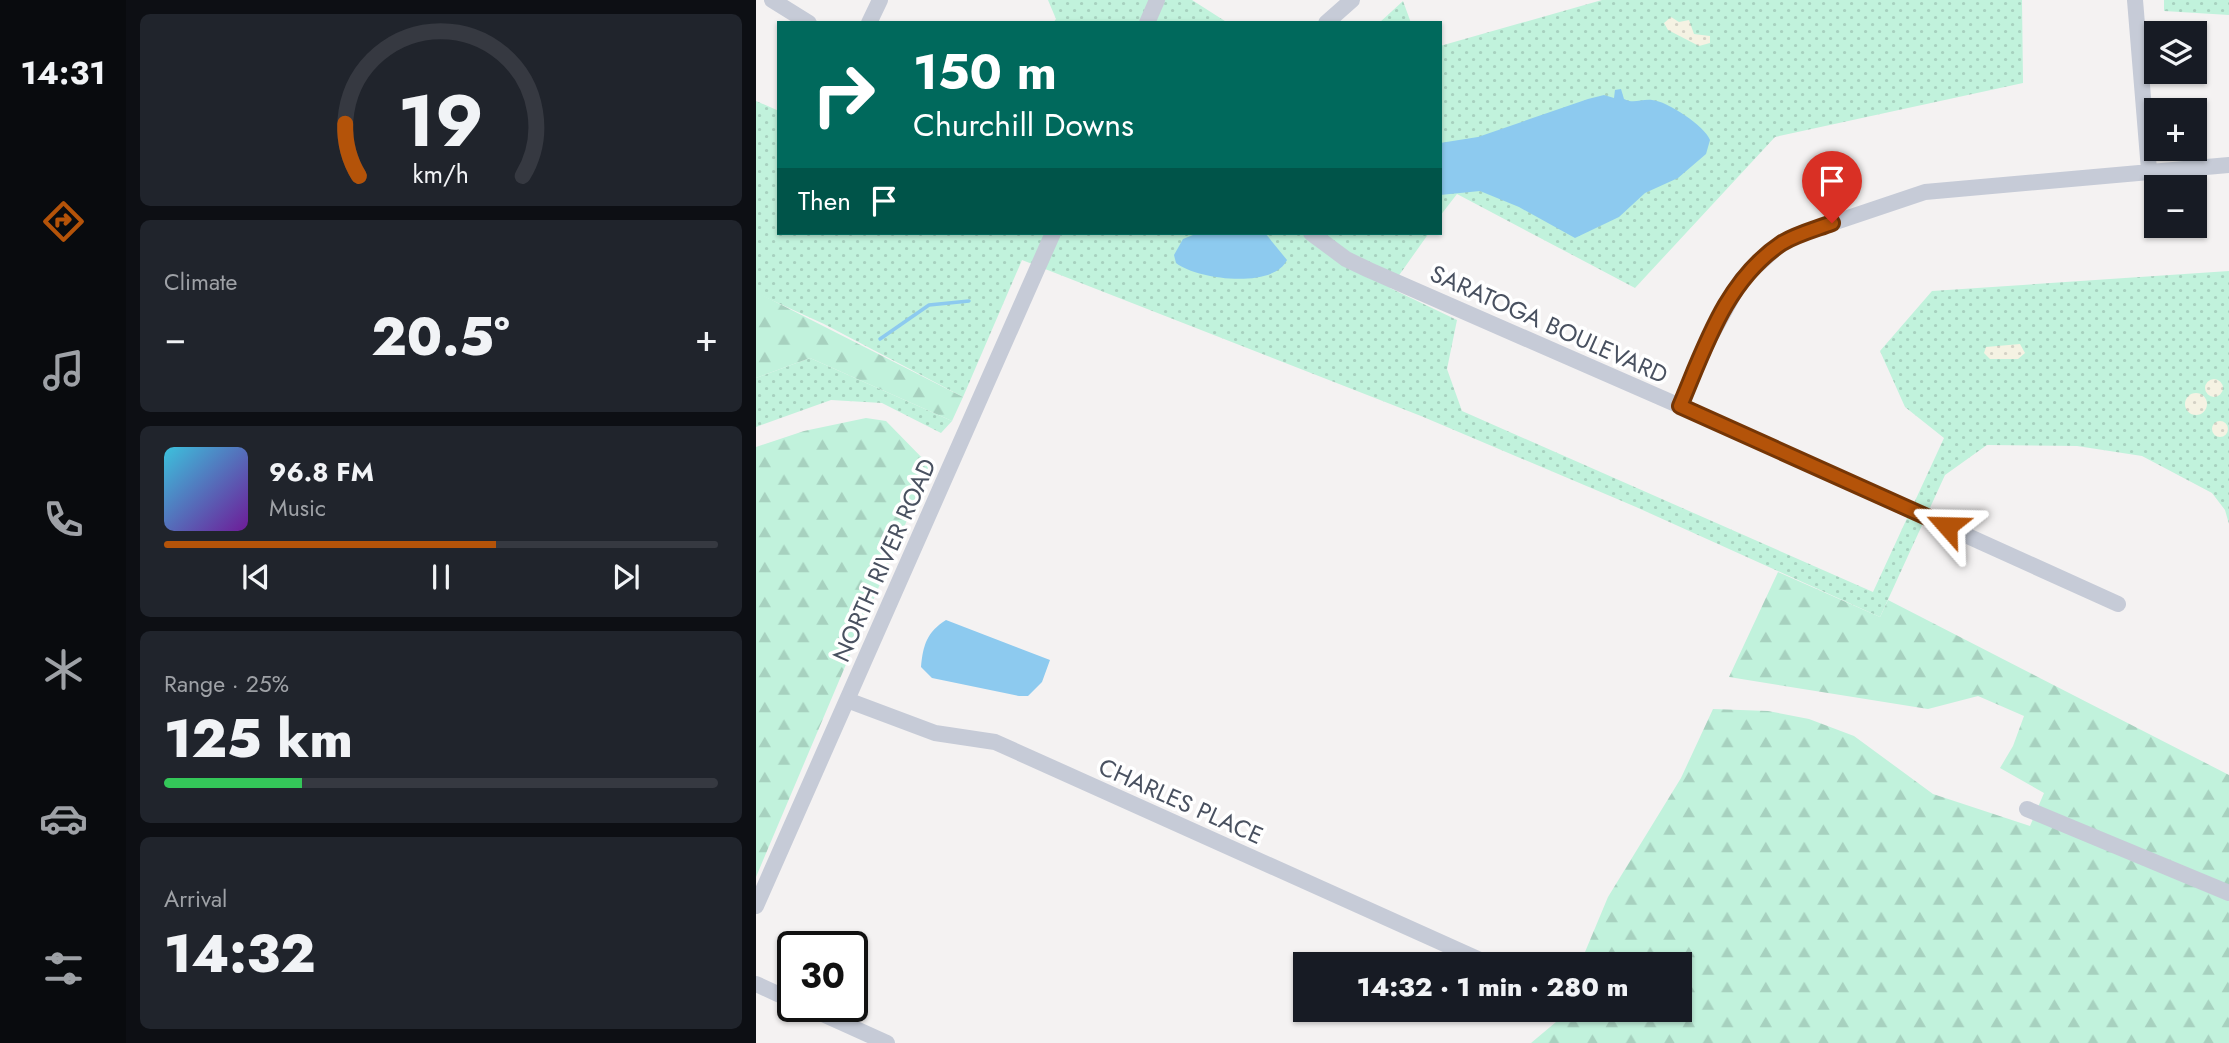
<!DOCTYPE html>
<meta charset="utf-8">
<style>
body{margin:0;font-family:Jost,sans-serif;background:#20242c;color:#f1f3f6;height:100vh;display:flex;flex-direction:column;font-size:26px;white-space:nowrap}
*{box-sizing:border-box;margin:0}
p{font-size:23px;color:#9ea1a6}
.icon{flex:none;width:38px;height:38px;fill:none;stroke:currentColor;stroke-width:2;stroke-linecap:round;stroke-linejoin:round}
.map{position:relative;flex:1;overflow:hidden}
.side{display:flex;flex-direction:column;gap:14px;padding:14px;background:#0d0f14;width:630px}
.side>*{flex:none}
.guide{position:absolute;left:21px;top:21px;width:665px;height:214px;border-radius:0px;box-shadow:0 2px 5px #0004;background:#00695c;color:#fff;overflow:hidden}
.controls{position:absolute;left:1388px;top:21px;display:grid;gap:14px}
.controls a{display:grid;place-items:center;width:63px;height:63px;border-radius:0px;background:#171b24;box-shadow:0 2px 5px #0004;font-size:35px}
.speed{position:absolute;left:21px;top:931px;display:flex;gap:14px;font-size:35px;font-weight:700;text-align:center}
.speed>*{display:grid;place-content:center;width:91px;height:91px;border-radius:50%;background:#171b24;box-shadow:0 2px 5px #0004;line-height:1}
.speed .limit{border:4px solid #111;border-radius:10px;background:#fff;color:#111}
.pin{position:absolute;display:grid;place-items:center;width:60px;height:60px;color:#fff;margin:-72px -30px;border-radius:50% 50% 50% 0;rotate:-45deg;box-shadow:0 0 7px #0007}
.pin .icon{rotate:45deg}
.me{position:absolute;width:77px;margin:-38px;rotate:295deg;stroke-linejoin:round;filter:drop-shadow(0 0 5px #0008)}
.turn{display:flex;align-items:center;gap:24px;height:147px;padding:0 21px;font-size:32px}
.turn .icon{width:91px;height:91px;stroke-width:2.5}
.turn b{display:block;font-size:49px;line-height:60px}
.then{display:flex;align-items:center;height:66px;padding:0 21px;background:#0003;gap:14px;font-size:26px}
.big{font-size:52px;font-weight:800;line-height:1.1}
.side .card{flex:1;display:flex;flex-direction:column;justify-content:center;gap:10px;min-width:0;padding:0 24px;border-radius:10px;background:#20242c}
.side .dial{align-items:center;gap:0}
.dial svg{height:182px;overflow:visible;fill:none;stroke:#363941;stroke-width:7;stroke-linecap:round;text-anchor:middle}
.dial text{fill:#f1f3f6;stroke:none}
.song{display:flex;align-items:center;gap:21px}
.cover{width:84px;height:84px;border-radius:10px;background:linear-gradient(135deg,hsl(190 70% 55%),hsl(280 70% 35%))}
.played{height:7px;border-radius:4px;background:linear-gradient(90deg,#b45309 60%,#363941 60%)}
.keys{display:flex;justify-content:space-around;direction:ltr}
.heat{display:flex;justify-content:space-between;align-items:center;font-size:38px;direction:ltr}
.charge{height:10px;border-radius:5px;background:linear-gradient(90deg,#34c759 25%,#363941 0)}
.trip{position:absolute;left:537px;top:952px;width:399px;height:70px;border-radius:0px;background:#171b24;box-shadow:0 2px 5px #0004;font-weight:800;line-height:70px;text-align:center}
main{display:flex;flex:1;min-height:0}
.dock{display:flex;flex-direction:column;width:126px;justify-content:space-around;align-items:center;background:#090b0e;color:#9ea1a6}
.dock .icon{width:49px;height:49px}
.dock .active{color:#b45309}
.dock b{font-size:32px;color:#f1f3f6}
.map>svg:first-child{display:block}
.grass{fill:url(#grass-dots)}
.forest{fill:url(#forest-firs)}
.sand{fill:url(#sand-dots)}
.water{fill:#8dcaef}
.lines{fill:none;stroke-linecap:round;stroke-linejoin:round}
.stream{stroke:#8dcaef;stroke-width:3.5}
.minor{stroke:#c6cbd7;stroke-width:16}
.route-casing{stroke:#753606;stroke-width:18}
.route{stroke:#b45309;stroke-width:12}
.labels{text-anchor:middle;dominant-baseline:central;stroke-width:7;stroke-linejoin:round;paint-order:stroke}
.street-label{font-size:24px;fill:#495160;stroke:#fff}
</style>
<main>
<nav class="dock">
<b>14:31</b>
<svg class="icon active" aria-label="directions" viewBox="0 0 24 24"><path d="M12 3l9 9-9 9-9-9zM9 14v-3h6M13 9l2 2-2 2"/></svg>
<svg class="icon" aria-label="music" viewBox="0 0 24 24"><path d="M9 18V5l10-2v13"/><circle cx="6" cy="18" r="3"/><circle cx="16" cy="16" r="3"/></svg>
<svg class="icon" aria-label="phone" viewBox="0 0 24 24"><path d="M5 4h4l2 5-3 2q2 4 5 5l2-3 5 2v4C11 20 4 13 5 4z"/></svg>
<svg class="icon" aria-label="climate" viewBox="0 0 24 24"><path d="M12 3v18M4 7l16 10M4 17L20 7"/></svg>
<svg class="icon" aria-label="car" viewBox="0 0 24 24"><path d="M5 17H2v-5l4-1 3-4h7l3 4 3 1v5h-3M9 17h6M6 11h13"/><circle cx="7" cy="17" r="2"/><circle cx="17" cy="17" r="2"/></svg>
<svg class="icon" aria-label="filters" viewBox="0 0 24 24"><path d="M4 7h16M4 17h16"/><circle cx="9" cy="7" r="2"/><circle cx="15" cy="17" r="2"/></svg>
</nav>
<section class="side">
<div class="card dial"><svg viewBox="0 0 100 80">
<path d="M14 69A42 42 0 1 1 86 69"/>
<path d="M14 69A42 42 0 0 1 8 46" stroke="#b45309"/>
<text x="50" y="56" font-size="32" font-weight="700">19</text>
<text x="50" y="72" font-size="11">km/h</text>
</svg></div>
<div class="card"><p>Climate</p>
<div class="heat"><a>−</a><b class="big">20.5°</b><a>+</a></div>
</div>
<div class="card">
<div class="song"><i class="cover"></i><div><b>96.8 FM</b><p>Music</p></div></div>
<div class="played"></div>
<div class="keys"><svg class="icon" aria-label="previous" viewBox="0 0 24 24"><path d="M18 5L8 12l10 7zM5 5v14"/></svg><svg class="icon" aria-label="pause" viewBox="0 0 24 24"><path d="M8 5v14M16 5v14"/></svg><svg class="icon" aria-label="next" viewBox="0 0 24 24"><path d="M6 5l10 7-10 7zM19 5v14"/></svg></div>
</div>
<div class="card"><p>Range · 25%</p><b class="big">125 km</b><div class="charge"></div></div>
<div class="card"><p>Arrival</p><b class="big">14:32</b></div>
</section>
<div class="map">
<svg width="1473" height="1043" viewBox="0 0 1473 1043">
<defs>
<pattern id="grass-dots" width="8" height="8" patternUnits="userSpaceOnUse" patternTransform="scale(1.75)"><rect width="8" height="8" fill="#c1f2dc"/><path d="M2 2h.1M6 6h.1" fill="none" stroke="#a7d1bf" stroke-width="1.8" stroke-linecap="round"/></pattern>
<pattern id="forest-firs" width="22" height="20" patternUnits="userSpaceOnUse" patternTransform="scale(1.75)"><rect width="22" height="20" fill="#c1f2dc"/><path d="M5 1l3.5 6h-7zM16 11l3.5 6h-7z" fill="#a7d1bf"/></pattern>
<pattern id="sand-dots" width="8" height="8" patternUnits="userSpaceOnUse" patternTransform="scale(1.75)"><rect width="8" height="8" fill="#f5f2e3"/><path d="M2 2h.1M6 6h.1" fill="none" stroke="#d4d1c5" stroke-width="1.8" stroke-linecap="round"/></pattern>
</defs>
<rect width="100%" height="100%" fill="#f4f2f2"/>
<!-- grass -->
<path class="grass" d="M292 0H436L472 23H297L300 19Z
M846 0H1266L1267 83 1019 137 879 288 701 194 684 216V46Z
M1408 0H1473V15L1408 11Z
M647 1 655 23H623Z
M0 101 23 111V233H673L634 288 701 320 691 369 706 411 1117 592 1188 438 1149 407 1124 351 1176 291 1473 271V524L1469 510 1456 493 1386 456 1321 446 1231 445 1189 475 1124 617 880 507 665 416 266 260 207 397 68 324 0 293Z
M54 358 196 421 185 433 126 403 75 400 0 427V378Z"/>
<!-- forest -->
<path class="forest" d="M0 292 207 397 196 421 54 358 0 378Z
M110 418 130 421 174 466 0 877V447L48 431Z
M1022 572 1124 617 1132 600 1473 775V1043H775L800 1022 805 1010H924V964H824L852 897 925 778 957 709 1012 711 1053 719 1098 736 1177 794 1274 826 1288 793 1244 768 1257 746 1268 716 1222 696 1172 709 973 677Z"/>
<!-- sand -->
<path class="sand" d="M915 17 923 22 933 20 938 34 954 36V43L943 46 912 30 908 23Z
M1264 344 1269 353 1262 359H1234L1228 353 1230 347Z
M1449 388a9 9 0 1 1 18 0a9 9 0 1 1-18 0Z
M1429 404a11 11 0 1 1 22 0a11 11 0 1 1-22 0Z
M1456 429a8 8 0 1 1 16 0a8 8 0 1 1-16 0Z"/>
<!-- water -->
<path class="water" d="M865 89 868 99C877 104 885 99 896 100 911 101 949 126 954 140L950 154 922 178 889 193 863 217 819 238 763 207 724 191 684 195V143L722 137 832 99 848 95 858 98 859 90Z
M442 233H509L531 260C517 289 442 280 420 263L418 255 427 239Z
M190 620 294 660 286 682 272 696H263L176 678 165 667C167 645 171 632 190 620Z"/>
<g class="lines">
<!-- stream -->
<path class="stream" d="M124 339 173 305 213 301"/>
<!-- minor -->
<path class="minor" d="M16 0 53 23
M1379 0 1393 170
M113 23 124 0
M391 23 401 0
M570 23 596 0
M555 233 590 259 613 270 924 406 1362 604
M924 406 950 345 986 279 1027 242 1050 232 1169 192 1473 165
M91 700 179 733 239 742 733 964
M1271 809 1473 893
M0 906 297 233
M0 984 37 1001
M49 1006 131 1043"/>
</g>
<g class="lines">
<!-- route casing -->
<g class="route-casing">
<path id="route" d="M1076 223C1060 229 1041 234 1026 243 970 280 949 347 924 406L1191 526"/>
</g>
<!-- route -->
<use href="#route" class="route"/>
</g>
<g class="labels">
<!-- street labels -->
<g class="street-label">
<text transform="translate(793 324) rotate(24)">SARATOGA BOULEVARD</text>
<text transform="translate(128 560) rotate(-66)">NORTH RIVER ROAD</text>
<text transform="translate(425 801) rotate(24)">CHARLES PLACE</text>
</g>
</g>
</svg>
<div class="controls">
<a><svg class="icon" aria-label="layers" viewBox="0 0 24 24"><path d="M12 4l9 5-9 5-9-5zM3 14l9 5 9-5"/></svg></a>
<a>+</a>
<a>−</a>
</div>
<div class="speed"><div class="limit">30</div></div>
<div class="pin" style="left:1076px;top:223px;background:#d93025"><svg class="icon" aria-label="arrive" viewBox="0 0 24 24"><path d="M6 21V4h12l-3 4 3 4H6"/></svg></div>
<svg class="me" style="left:1191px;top:526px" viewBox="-20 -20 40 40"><path d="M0-17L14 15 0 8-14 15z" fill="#b45309" stroke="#fff" stroke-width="4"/></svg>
<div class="trip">14:32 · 1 min · 280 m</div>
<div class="guide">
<div class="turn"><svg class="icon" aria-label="right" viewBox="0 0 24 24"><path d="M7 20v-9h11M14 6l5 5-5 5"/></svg><div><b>150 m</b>Churchill Downs</div></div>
<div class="then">Then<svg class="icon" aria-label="arrive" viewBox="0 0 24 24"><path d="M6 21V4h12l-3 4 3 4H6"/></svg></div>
</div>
</div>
</main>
